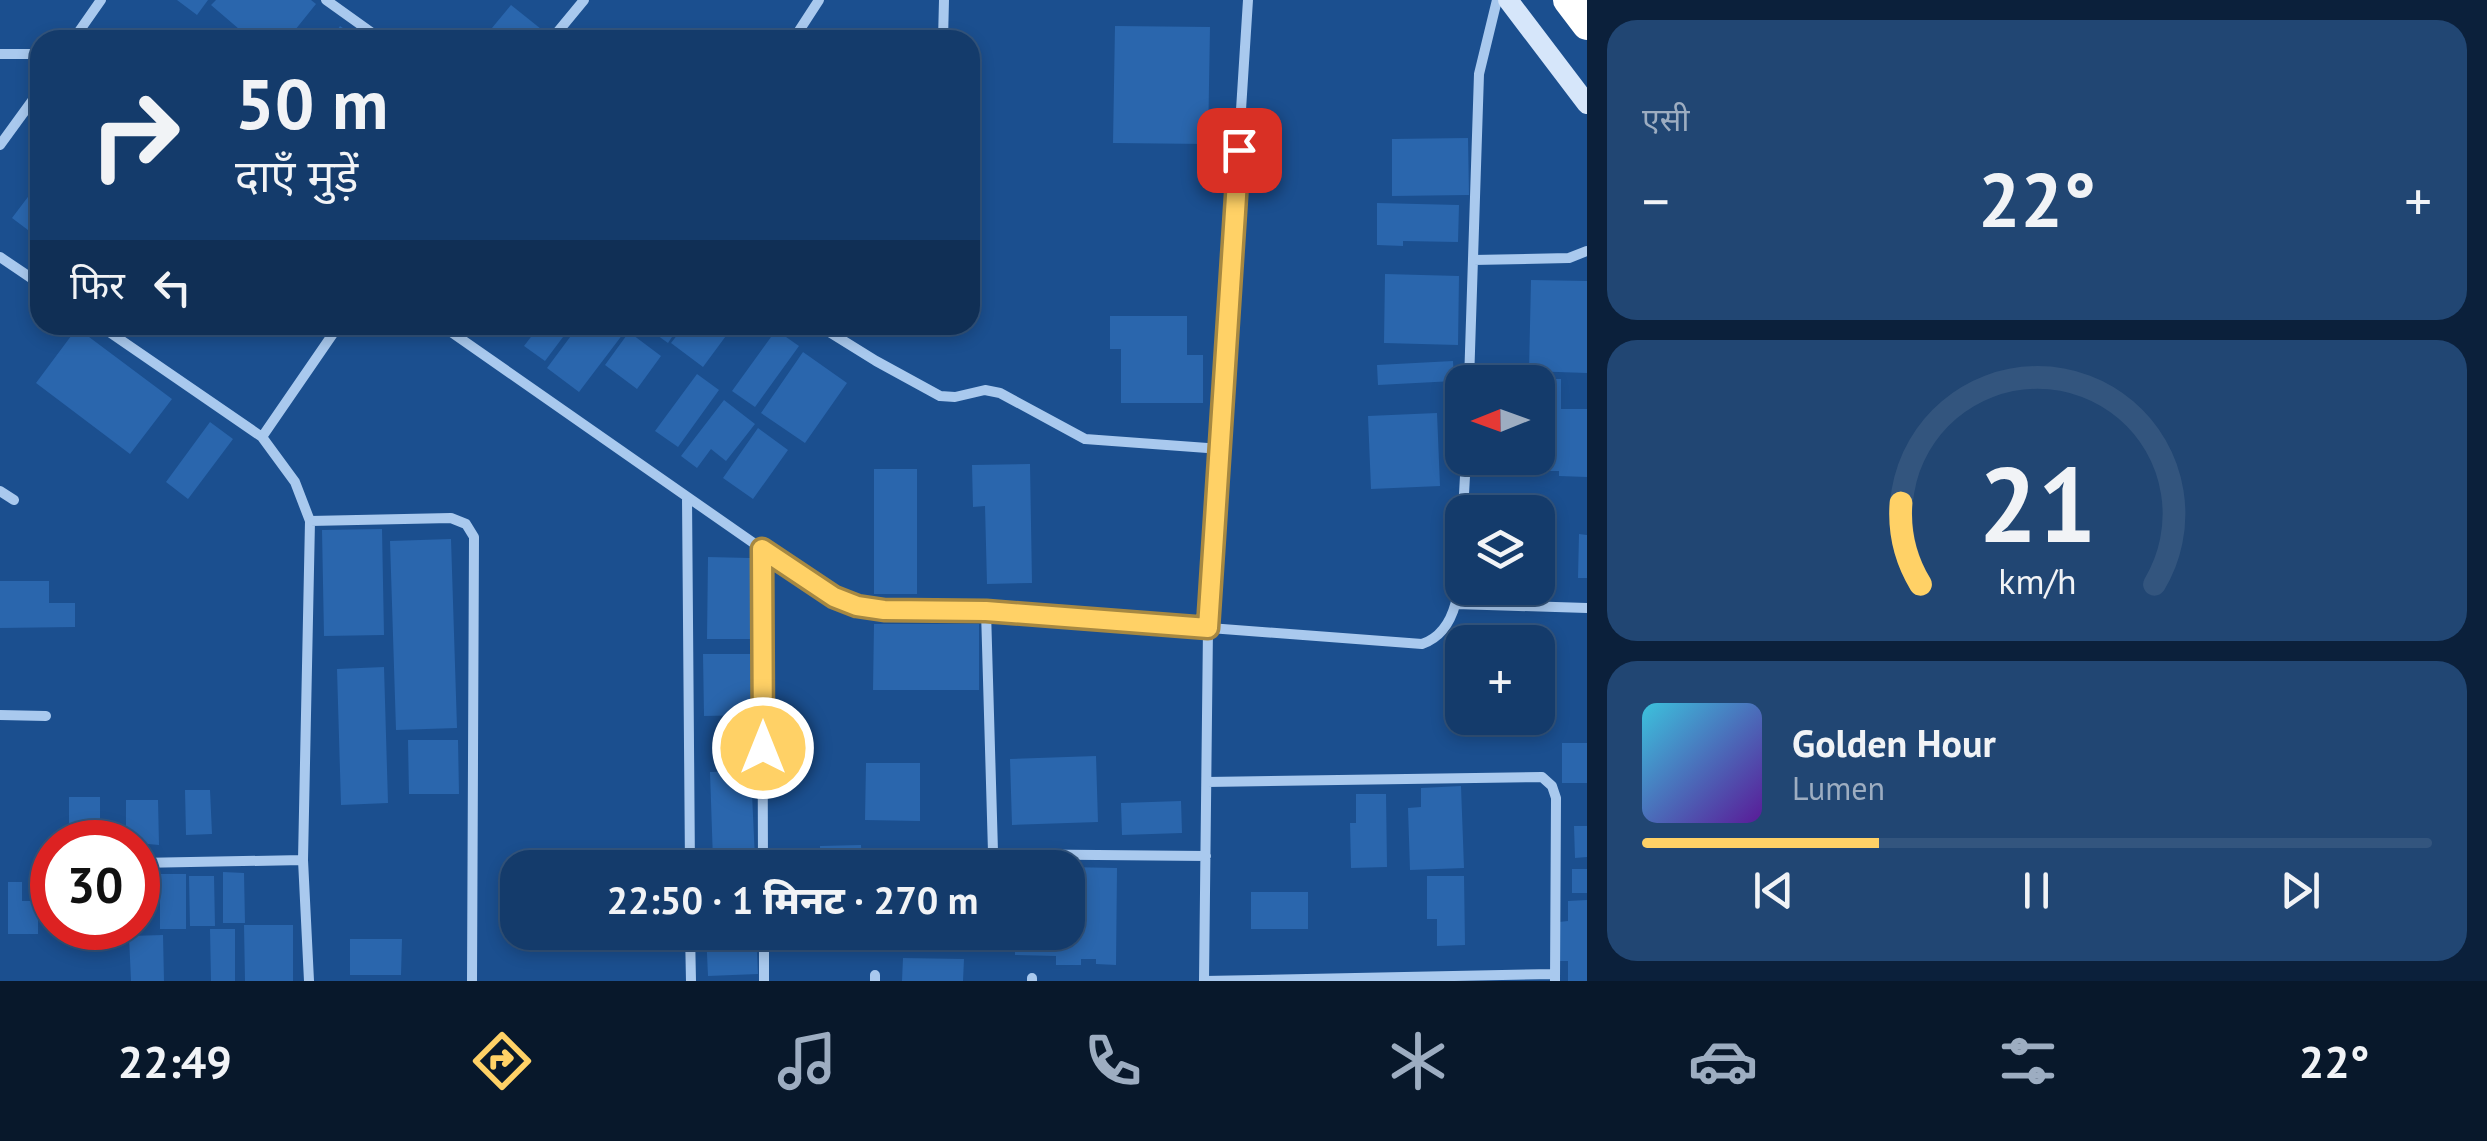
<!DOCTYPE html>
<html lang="hi">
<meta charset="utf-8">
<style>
body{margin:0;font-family:"PT Sans","Noto Sans Devanagari",sans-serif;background:#214673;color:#f1f3f6;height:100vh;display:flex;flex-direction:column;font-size:38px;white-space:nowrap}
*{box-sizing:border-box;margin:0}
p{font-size:32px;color:#9dadc1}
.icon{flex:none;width:55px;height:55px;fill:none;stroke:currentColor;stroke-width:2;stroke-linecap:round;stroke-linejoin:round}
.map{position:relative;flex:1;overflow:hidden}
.details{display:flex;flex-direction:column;gap:20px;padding:20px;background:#0b203b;width:900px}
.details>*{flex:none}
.hud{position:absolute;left:30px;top:30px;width:950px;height:305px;border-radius:30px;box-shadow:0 5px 15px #0003,0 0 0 2px #33557e;background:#143b6b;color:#f1f3f6;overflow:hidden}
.needle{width:65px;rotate:269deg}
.controls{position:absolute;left:1445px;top:365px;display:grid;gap:20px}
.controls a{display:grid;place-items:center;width:110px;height:110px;border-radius:20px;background:#143b6b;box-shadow:0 5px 15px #0003,0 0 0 2px #33557e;font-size:50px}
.speed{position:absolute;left:30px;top:820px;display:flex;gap:20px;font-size:50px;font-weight:700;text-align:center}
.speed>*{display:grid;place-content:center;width:130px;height:130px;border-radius:50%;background:#143b6b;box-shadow:0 5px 15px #0003,0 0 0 2px #33557e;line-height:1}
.speed .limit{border:15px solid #d22;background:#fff;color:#111}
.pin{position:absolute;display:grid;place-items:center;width:85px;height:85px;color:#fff;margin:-42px;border-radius:20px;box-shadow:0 5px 15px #0006}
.me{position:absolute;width:110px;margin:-55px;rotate:0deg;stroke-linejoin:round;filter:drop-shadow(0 0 8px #0008)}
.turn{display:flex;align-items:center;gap:35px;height:210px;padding:0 40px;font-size:45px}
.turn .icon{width:130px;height:130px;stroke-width:2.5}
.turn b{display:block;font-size:70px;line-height:85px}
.then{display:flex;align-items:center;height:95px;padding:0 40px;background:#0003;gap:20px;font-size:38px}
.big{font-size:75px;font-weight:800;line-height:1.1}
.details .widget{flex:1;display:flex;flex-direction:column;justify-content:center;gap:15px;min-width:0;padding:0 35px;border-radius:30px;background:#214673}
.details .dial{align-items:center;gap:0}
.dial svg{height:260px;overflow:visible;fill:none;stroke:#33557e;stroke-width:7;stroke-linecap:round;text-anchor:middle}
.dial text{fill:#f1f3f6;stroke:none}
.song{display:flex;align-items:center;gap:30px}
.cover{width:120px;height:120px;border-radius:15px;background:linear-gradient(135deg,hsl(190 70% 55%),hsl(270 70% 35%))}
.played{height:10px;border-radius:5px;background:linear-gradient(90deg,#ffd166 30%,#33557e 30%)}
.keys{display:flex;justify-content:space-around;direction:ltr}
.heat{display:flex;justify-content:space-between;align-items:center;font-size:55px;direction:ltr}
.trip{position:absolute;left:500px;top:850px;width:585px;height:100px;border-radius:30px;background:#143b6b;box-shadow:0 5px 15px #0003,0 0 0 2px #33557e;font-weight:800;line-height:100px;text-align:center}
.menu{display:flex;height:160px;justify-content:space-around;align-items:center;background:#08182b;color:#9dadc1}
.menu .icon{width:70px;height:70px}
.menu .current{color:#ffd166}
.menu b{font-size:45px;color:#f1f3f6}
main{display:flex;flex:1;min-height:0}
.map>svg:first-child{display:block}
.building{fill:#2a66ad}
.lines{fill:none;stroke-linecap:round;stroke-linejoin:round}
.street{stroke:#a9c9ee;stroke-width:10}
.secondary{stroke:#d6e6fa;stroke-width:20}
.highway{stroke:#fff;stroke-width:30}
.route-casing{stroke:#a68842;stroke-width:25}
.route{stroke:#ffd166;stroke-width:18}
</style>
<main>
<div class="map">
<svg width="1587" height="981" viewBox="0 0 1587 981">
<rect width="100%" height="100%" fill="#1b4f8f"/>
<!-- building -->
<path class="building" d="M177 0H208L197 15Z
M216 0H311L316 4 287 40H239L233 36 239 29 211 5Z
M511 5 541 29 532 40H482Z
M340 26 360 40H331Z
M1115 26 1210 27 1208 144 1113 143Z
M1468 138 1469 195 1392 196V139Z
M40 181V239L12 218Z
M1377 203 1459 205 1458 242 1403 241V246L1377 245Z
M1385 274 1459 276 1458 345 1384 343Z
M1531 280 1587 281V373L1529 371Z
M1110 316H1187V355H1203V403H1121V349H1110Z
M510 325H534L526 337Z
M540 325H572L545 361 524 346Z
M579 325H620L626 330 579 392 547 368Z
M643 325H680L668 343Z
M685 325H734L703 367 671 343Z
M77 328 172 399 130 454 36 383Z
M776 330 799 346 755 407 732 391Z
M629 332 661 356 637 389 605 365Z
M803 352 847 383 805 443 761 413Z
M1453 361 1454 381 1378 385 1377 365Z
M697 374 719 390 678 447 655 431Z
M1538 379H1561V409H1587V477L1559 476V471H1490V458H1538Z
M724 400 755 424 726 461 711 449 697 468 681 456Z
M1437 413 1440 486 1371 489 1368 416Z
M210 422 233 439 188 499 166 482Z
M758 428 788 450 753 499 723 478Z
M1030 464 1032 583 987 584 985 506 973 507 972 465Z
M874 469H917V594H874Z
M382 529 384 635 324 636 322 530Z
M1579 534 1587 535V578H1578Z
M451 539 457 728 396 730 390 541Z
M708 557 750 558V639H707Z
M0 581H49V603H75V627L0 628Z
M874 624H979V690H873Z
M703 654H751L752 715 704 716Z
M384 667 388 803 341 805 337 669Z
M408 740H458L459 794H409Z
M1562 743H1587V783H1562Z
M1096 756 1098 822 1012 825 1010 759Z
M866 763H920V821L865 820Z
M751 771 755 860 713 861 710 772Z
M1461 786 1464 868 1410 870 1408 808 1421 807V788Z
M185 790H210L212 834 186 835Z
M1356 794H1386L1387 867 1351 868 1350 823H1356Z
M69 797H100V840H69Z
M126 800H158L159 845 126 842Z
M1181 801 1182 833 1122 835 1121 803Z
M1574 826H1587V857L1575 858Z
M861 845 862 868H820V846Z
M1068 867 1117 868 1116 965 1096 964V959H1081V965H1056V956L1015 955V932H1068Z
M1572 869H1587V893H1572Z
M223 872 244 873 245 923H223Z
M160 874H186V929H160Z
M189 876H214L215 926H190Z
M1427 876H1464L1465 945 1437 946V919H1427Z
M8 882H22V901H38V934H8Z
M1251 892H1308V929H1251Z
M1587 900V981H1568V961H1560L1559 922 1568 921V901Z
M244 925H293V981H245Z
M69 928H130V931L70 933Z
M210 929H235V981H211Z
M706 932H756L758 974 708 976Z
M163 935 164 981H131L129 936Z
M350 939H402L401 975H350Z
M903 958 964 959 963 981H902Z"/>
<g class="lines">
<!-- street -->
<path class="street" d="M326 0 382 40
M73 40 101 0
M551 40 584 0
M793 40 819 0
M943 40 944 0
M0 54H40
M0 145 40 90
M0 257 40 284
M1473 260 1569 258 1587 251
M99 325 262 437 339 325
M441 325 762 549 834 597 857 606 883 610 986 611 1422 644C1468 628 1459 560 1462 519
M818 325 876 361 940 396 955 397 985 390 1000 393 1085 439 1221 449
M1469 382 1479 74 1497 0
M262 437 295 482 310 521 303 860 309 981
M0 491 14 500
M687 497 690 868
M1463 512 1466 458
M310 521 451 518 466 524 474 537 472 981
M762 549 763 868
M1456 604 1587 608
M986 611 993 852
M0 715 46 716
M1207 782 1542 777 1552 786 1556 798 1555 981
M866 853 1206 856
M138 863 303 860
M690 932 691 981
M764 932V981
M1032 978V981
M875 981V975
M1204 981 1208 628 1248 0
M1204 981 1555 974"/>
<!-- secondary -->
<path class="secondary" d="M1508 0 1587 104"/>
<!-- highway -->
<path class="highway" d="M1568 0 1587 25"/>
</g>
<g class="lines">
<!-- route casing -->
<g class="route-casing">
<path id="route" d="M763 748 762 549 834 597 857 606 884 610 986 611 1208 628 1239 150"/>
</g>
<!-- route -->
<use href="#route" class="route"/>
</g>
</svg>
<div class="controls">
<a><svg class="needle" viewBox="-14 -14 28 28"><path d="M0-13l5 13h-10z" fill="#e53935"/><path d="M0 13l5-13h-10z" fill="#9dadc1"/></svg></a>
<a><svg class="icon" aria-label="layers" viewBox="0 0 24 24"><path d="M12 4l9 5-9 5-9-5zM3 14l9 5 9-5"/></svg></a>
<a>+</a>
</div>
<div class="speed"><div class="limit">30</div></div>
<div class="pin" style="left:1239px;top:150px;background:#d93025"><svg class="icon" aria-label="arrive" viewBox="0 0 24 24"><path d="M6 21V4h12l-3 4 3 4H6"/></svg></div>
<svg class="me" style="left:763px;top:748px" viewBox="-20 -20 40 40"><circle r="17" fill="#ffd166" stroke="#fff" stroke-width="3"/><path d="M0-11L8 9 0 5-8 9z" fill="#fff"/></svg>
<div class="trip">22:50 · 1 मिनट · 270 m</div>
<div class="hud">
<div class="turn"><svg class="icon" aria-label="right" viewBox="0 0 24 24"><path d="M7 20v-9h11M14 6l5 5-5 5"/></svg><div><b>50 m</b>दाएँ मुड़ें</div></div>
<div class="then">फिर<svg class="icon" aria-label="left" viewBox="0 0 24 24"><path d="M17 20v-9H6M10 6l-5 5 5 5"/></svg></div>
</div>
</div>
<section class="details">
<div class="widget"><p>एसी</p>
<div class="heat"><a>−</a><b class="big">22°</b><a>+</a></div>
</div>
<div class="widget dial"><svg viewBox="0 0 100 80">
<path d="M14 69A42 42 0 1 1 86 69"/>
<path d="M14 69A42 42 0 0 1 8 44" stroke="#ffd166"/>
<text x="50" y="56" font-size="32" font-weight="700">21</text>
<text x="50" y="72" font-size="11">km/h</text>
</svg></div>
<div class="widget">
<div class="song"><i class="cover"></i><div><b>Golden Hour</b><p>Lumen</p></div></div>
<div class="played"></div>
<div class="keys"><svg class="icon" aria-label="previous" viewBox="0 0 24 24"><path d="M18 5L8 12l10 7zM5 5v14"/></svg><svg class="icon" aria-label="pause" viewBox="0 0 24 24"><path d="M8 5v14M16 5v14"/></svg><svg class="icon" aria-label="next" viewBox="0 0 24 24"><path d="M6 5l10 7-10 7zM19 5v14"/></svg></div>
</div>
</section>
</main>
<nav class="menu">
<b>22:49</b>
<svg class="icon current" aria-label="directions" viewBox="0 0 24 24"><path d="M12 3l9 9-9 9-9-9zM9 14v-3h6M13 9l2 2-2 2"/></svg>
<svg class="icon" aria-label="music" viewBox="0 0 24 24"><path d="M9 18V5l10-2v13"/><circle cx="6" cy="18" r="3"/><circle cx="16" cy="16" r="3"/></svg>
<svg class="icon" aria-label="phone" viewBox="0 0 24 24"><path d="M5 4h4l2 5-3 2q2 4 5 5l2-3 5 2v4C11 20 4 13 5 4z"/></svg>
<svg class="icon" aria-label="climate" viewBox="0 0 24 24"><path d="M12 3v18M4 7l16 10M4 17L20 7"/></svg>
<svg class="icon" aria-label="car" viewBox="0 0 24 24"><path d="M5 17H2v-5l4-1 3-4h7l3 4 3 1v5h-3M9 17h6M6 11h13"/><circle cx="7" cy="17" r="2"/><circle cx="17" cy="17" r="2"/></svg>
<svg class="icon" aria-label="filters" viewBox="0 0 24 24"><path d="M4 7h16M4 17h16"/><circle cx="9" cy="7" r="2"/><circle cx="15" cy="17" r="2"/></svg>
<b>22°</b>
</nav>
